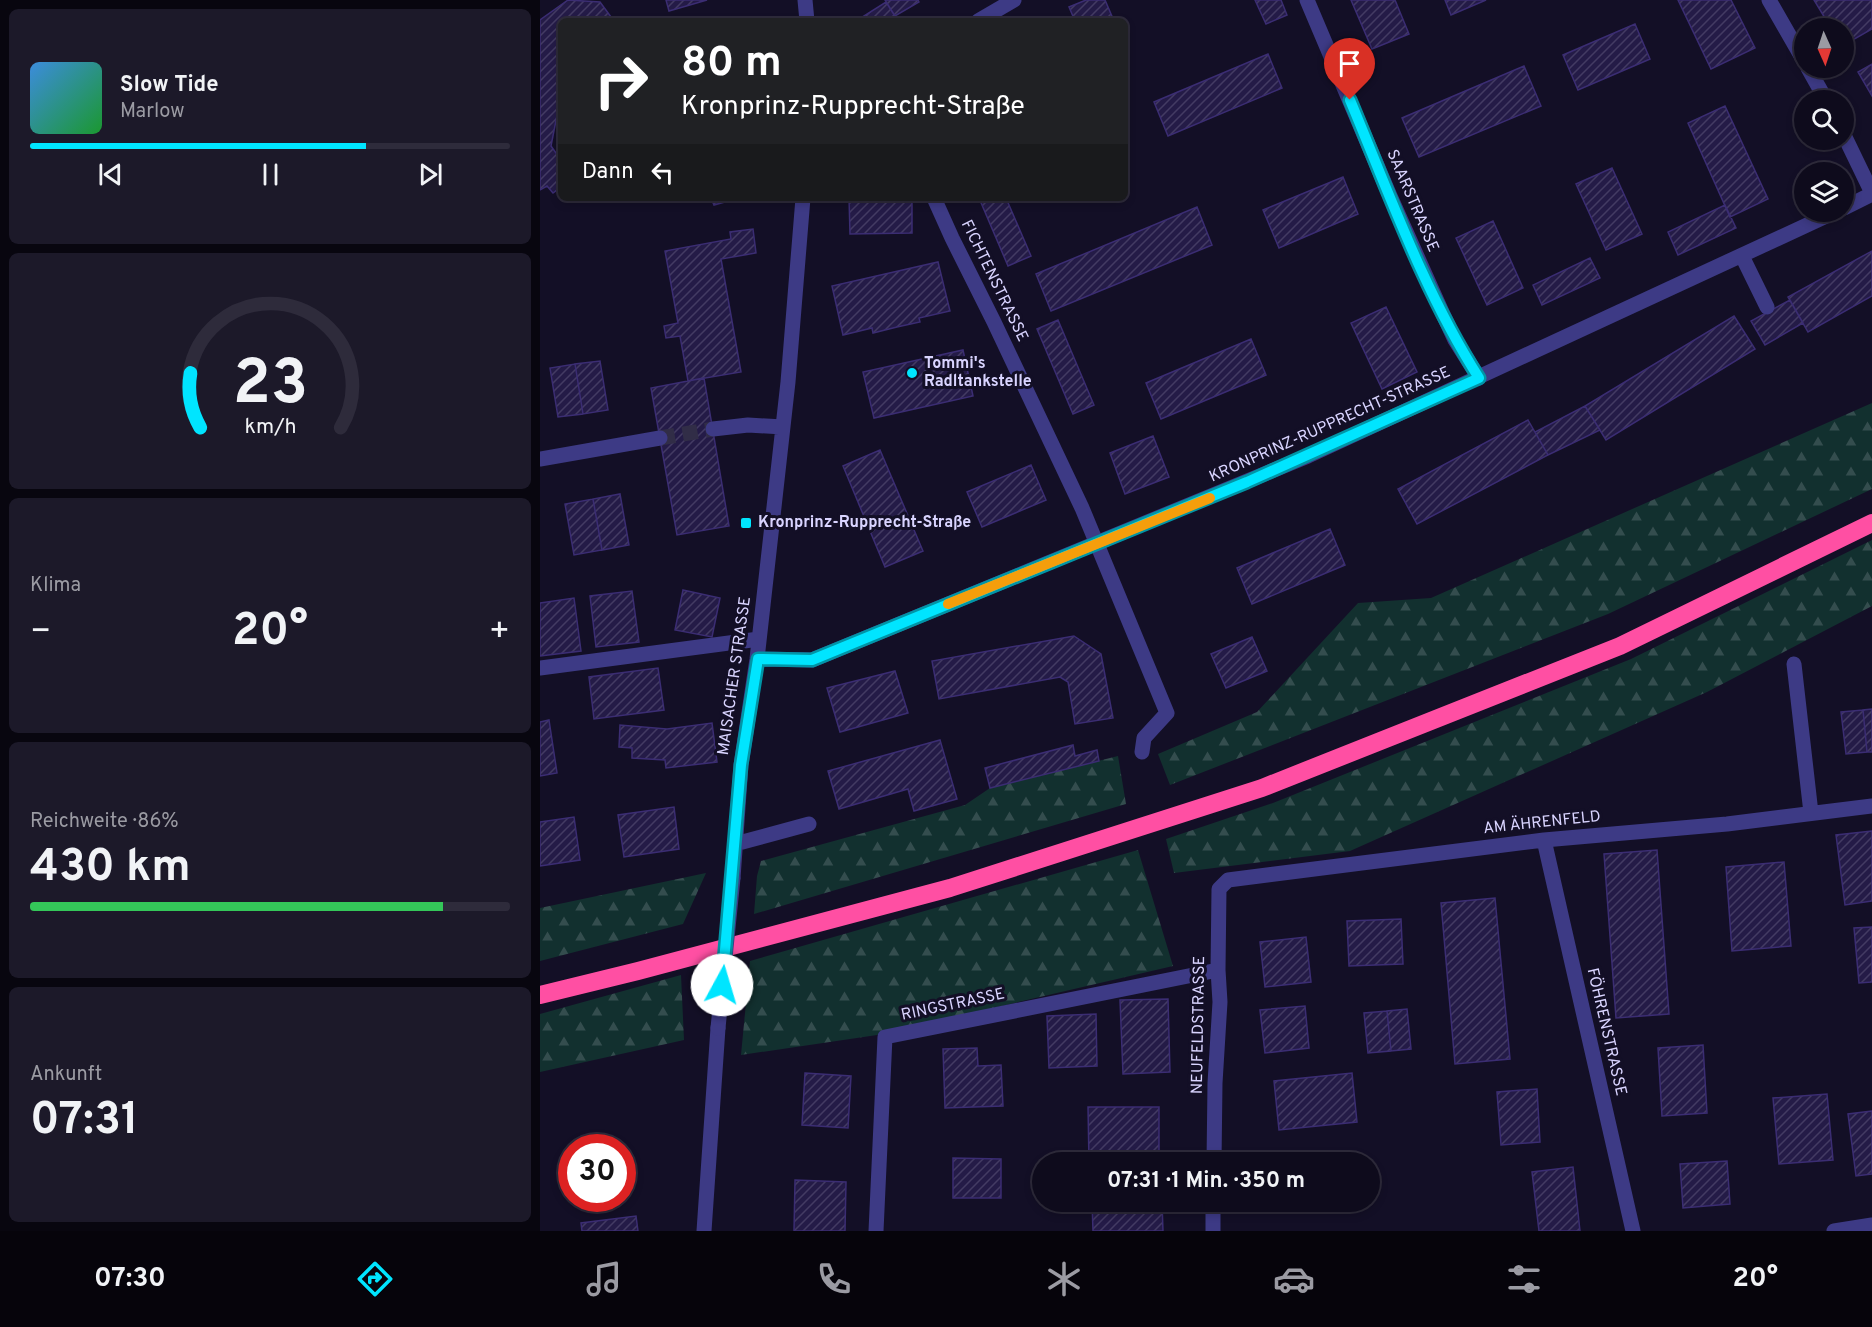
<!DOCTYPE html>
<html lang="de">
<meta charset="utf-8">
<style>
body{margin:0;font-family:Overpass,sans-serif;background:#1c1929;color:#f1f3f6;height:100vh;display:flex;flex-direction:column;font-size:22px;white-space:nowrap}
*{box-sizing:border-box;margin:0}
p{font-size:20px;color:#9b9ba3}
.icon{flex:none;width:33px;height:33px;fill:none;stroke:currentColor;stroke-width:2;stroke-linecap:round;stroke-linejoin:round}
.map{position:relative;flex:1;overflow:hidden}
.panel{display:flex;flex-direction:column;gap:9px;padding:9px;background:#08060f;width:540px}
.panel>*{flex:none}
.hud{position:absolute;left:18px;top:18px;width:570px;height:183px;border-radius:9px;box-shadow:0 3px 9px #0003,0 0 0 2px #2e2b3b;background:#202124;color:#fff;overflow:hidden}
.needle{width:39px;rotate:177deg}
.tools{position:absolute;left:1254px;top:18px;display:grid;gap:12px}
.tools a{display:grid;place-items:center;width:60px;height:60px;border-radius:50%;background:#0e0b1c;box-shadow:0 3px 9px #0003,0 0 0 2px #2e2b3b;font-size:30px}
.speed{position:absolute;left:18px;top:1134px;display:flex;gap:12px;font-size:30px;font-weight:700;text-align:center}
.speed>*{display:grid;place-content:center;width:78px;height:78px;border-radius:50%;background:#0e0b1c;box-shadow:0 3px 9px #0003,0 0 0 2px #2e2b3b;line-height:1}
.speed .limit{border:9px solid #d22;background:#fff;color:#111}
.pin{position:absolute;display:grid;place-items:center;width:51px;height:51px;color:#fff;margin:-62px -26px;border-radius:50% 50% 50% 0;rotate:-45deg;box-shadow:0 0 6px #0007}
.pin .icon{rotate:45deg}
.me{position:absolute;width:66px;margin:-33px;rotate:6deg;stroke-linejoin:round;filter:drop-shadow(0 0 4px #0008)}
.turn{display:flex;align-items:center;gap:21px;height:126px;padding:0 24px;font-size:27px}
.turn .icon{width:78px;height:78px;stroke-width:2.5}
.turn b{display:block;font-size:42px;line-height:51px}
.then{display:flex;align-items:center;height:57px;padding:0 24px;background:#0003;gap:12px;font-size:22px}
.big{font-size:45px;font-weight:700;line-height:1.1}
.panel .card{flex:1;display:flex;flex-direction:column;justify-content:center;gap:9px;min-width:0;padding:0 21px;border-radius:9px;background:#1c1929}
.panel .dial{align-items:center;gap:0}
.dial svg{height:156px;overflow:visible;fill:none;stroke:#2e2b3b;stroke-width:7;stroke-linecap:round;text-anchor:middle}
.dial text{fill:#f1f3f6;stroke:none}
.song{display:flex;align-items:center;gap:18px}
.cover{width:72px;height:72px;border-radius:9px;background:linear-gradient(135deg,hsl(210 70% 55%),hsl(130 70% 35%))}
.played{height:6px;border-radius:3px;background:linear-gradient(90deg,#00e5ff 70%,#2e2b3b 70%)}
.keys{display:flex;justify-content:space-around;direction:ltr}
.heat{display:flex;justify-content:space-between;align-items:center;font-size:33px;direction:ltr}
.charge{height:9px;border-radius:4px;background:linear-gradient(90deg,#34c759 86%,#2e2b3b 0)}
.trip{position:absolute;left:492px;top:1152px;width:348px;height:60px;border-radius:30px;background:#0e0b1c;box-shadow:0 3px 9px #0003,0 0 0 2px #2e2b3b;font-weight:700;line-height:60px;text-align:center}
.dock{display:flex;height:96px;justify-content:space-around;align-items:center;background:#06040b;color:#9b9ba3}
.dock .icon{width:42px;height:42px}
.dock .current{color:#00e5ff}
.dock b{font-size:27px;color:#f1f3f6}
main{display:flex;flex:1;min-height:0}
.map>svg:first-child{display:block}
.forest{fill:url(#forest-firs)}
.building{fill:url(#building-hatch);stroke:#3b2d73;stroke-width:1.5}
.lines{fill:none;stroke-linecap:round;stroke-linejoin:round}
.minor-tunnel{stroke:#312d47;stroke-width:15;stroke-dasharray:15 8;stroke-linecap:butt}
.minor{stroke:#3d3a85;stroke-width:15}
.highway{stroke:#ff4fa3;stroke-width:18}
.minor-bridge{stroke:#3d3a85;stroke-width:15}
.route-casing{stroke:#0095a6;stroke-width:15}
.route{stroke:#00e5ff;stroke-width:10}
.slow{stroke:#f59e0b;stroke-width:10}
.poi-dot{fill:#00e5ff;stroke:#130f26;stroke-width:2}
.labels{text-anchor:middle;dominant-baseline:central;stroke-width:6;stroke-linejoin:round;paint-order:stroke}
.street-label{font-size:16px;fill:#d9d4ff;stroke:#130f26}
.poi-label{font-size:16px;font-weight:bold;fill:#d9d4ff;stroke:#130f26;text-anchor:start}
</style>
<main>
<section class="panel">
<div class="card">
<div class="song"><i class="cover"></i><div><b>Slow Tide</b><p>Marlow</p></div></div>
<div class="played"></div>
<div class="keys"><svg class="icon" aria-label="previous" viewBox="0 0 24 24"><path d="M18 5L8 12l10 7zM5 5v14"/></svg><svg class="icon" aria-label="pause" viewBox="0 0 24 24"><path d="M8 5v14M16 5v14"/></svg><svg class="icon" aria-label="next" viewBox="0 0 24 24"><path d="M6 5l10 7-10 7zM19 5v14"/></svg></div>
</div>
<div class="card dial"><svg viewBox="0 0 100 80">
<path d="M14 69A42 42 0 1 1 86 69"/>
<path d="M14 69A42 42 0 0 1 9 41" stroke="#00e5ff"/>
<text x="50" y="56" font-size="32" font-weight="700">23</text>
<text x="50" y="72" font-size="11">km/h</text>
</svg></div>
<div class="card"><p>Klima</p>
<div class="heat"><a>−</a><b class="big">20°</b><a>+</a></div>
</div>
<div class="card"><p>Reichweite · 86%</p><b class="big">430 km</b><div class="charge"></div></div>
<div class="card"><p>Ankunft</p><b class="big">07:31</b></div>
</section>
<div class="map">
<svg width="1332" height="1231" viewBox="0 0 1332 1231">
<defs>
<pattern id="forest-firs" width="22" height="20" patternUnits="userSpaceOnUse" patternTransform="scale(1.5)"><rect width="22" height="20" fill="#12302f"/><path d="M5 1l3.5 6h-7zM16 11l3.5 6h-7z" fill="#344d4e"/></pattern>
<pattern id="building-hatch" width="6" height="6" patternUnits="userSpaceOnUse" patternTransform="scale(1.5)"><rect width="6" height="6" fill="#241b47"/><path d="M-1 1l2-2M0 6l6-6M5 7l2-2" fill="none" stroke="#433b63"/></pattern>
</defs>
<rect width="100%" height="100%" fill="#130f26"/>
<!-- forest -->
<path class="forest" d="M1332 403V489L1068 614 630 785 618 754 717 712 818 603 891 598Z
M1332 540V606L1167 692 810 851 634 873 626 839 733 803 1091 659Z
M578 756 586 804 214 914 217 876 221 861 425 805 450 788Z
M598 850 633 966 337 1035 201 1055 210 961Z
M166 873 143 924 0 961V908Z
M141 975 144 1040 0 1072V1014Z"/>
<!-- building -->
<path class="building" d="M28 0 60 2 74 21H21V104L19 105 11 146 21 160V187L13 193 7 186 0 190V20Z
M126 0H167L129 11Z
M345 0H378L379 2 355 16Z
M546 0H565L574 21H535L529 7Z
M715 0H741L747 15 726 24Z
M811 0H855L869 34 832 49Z
M905 0H946L911 15Z
M1138 0H1191L1215 48 1171 69Z
M1274 0H1332V29L1304 45V28H1291Z
M346 2 358 21H316Z
M1095 24 1110 59 1038 90 1023 55Z
M728 54 742 88 628 136 614 102Z
M1332 64V96L1318 72Z
M984 66 1001 106 879 157 862 118Z
M1185 106 1228 199 1190 217 1148 123Z
M1072 168 1102 234 1066 250 1036 184Z
M803 177 818 214 739 248 723 210Z
M171 198H199L174 205Z
M309 198H372V233L310 234Z
M439 198H466L491 256 468 266Z
M1185 205 1196 228 1138 255 1128 232Z
M657 207 672 245 511 311 496 274Z
M953 221 983 288 947 305 916 238Z
M213 229 216 253 181 259 201 372 148 381 140 336 126 338 124 326 138 323 125 251 191 239 190 232Z
M1332 251V296L1268 332 1248 297Z
M1050 258 1060 278 1002 305 993 285Z
M398 262 410 311 379 318 380 322 357 327 333 333 332 328 303 335 292 286Z
M1250 300 1263 323 1225 345 1211 321Z
M846 307 877 372 842 389 811 323Z
M1194 316 1215 349 1066 440 1045 406Z
M518 320 554 405 533 414 497 329Z
M711 339 726 375 621 419 606 383Z
M423 350 433 396 334 418 323 372Z
M60 361 68 410 43 414 35 364Z
M35 364 43 414 18 417 10 368Z
M164 378 189 526 137 535 111 388Z
M1045 406 1060 430 1008 455 995 432Z
M988 420 1008 455 877 524 858 489Z
M613 436 629 477 585 494 570 453Z
M340 450 383 551 345 567 303 466Z
M491 465 506 500 442 527 427 492Z
M80 494 89 545 62 550 53 499Z
M53 499 62 550 34 555 25 504Z
M790 529 805 565 712 604 697 568Z
M143 590 180 598 172 637 135 630Z
M92 591 99 642 56 647 50 596Z
M34 598 41 651 0 656V603Z
M534 636 561 654 573 718 535 724 528 682 520 677 399 699 392 661Z
M712 637 727 671 686 688 671 654Z
M118 668 124 710 54 719 49 677Z
M355 671 368 713 300 732 287 688Z
M1332 709V752H1327L1323 710Z
M1323 710 1327 752 1306 754 1301 712Z
M9 720 17 773 0 776V722Z
M172 723 177 762 126 768 125 760 92 758V748L79 747 80 725 127 729Z
M400 740 417 799 374 811 368 789 299 809 288 771Z
M533 745 535 756 557 750 559 761 450 788 445 768Z
M134 807 139 849 84 857 78 815Z
M34 817 40 860 0 866V822Z
M1332 831V901L1305 905 1296 835Z
M1117 850 1129 1014 1076 1018 1064 854Z
M1244 862 1251 946 1192 951 1186 867Z
M955 898 970 1059 915 1064 901 903Z
M861 919 863 964 809 966 807 921Z
M1332 927V982L1319 983 1314 928Z
M766 937 771 982 725 987 720 942Z
M628 999 630 1072 583 1074 580 1000Z
M765 1006 769 1048 725 1053 720 1010Z
M867 1009 871 1049 851 1051 847 1011Z
M847 1011 851 1051 828 1053 824 1013Z
M556 1014 557 1066 509 1068 507 1016Z
M1163 1045 1167 1113 1122 1116 1118 1048Z
M437 1048 438 1066 461 1065 463 1106 405 1108 403 1049Z
M265 1073 311 1076 308 1128 262 1125Z
M812 1073 817 1122 739 1130 734 1081Z
M997 1089 1000 1142 961 1145 957 1092Z
M1287 1094 1293 1160 1239 1164 1233 1098Z
M548 1107H619V1162H549Z
M1332 1111V1174L1316 1176 1308 1114Z
M796 1155V1162H737V1156Z
M413 1158 461 1159V1198H413Z
M1187 1161 1190 1204 1143 1208 1140 1164Z
M1033 1167 1040 1231H999L992 1172Z
M255 1180 306 1182 305 1231H254Z
M552 1202H622L623 1231H553Z
M737 1202H797V1207L738 1208Z
M96 1216 98 1231H42L41 1223Z"/>
<g class="lines">
<!-- minor-tunnel -->
<path class="minor-tunnel" d="M120 438 173 429"/>
<!-- minor -->
<path class="minor" d="M265 0 267 21
M767 0 850 196 902 312 915 340 939 378
M1229 0 1264 61
M438 21 474 0
M1268 68 1286 100
M1304 135 1332 193
M394 198 412 238 454 322 542 508 627 713 604 738 602 752
M1304 208 1332 194
M1202 256 1227 307
M173 429 208 425 243 427
M0 459 120 438
M217 659 272 660 768 456 1295 212
M1254 664 1271 813
M0 668 219 639
M1004 840 1093 1231
M195 844 269 824
M193 878 201 765 217 659 248 382 263 198
M674 1162 675 1083 680 1002 678 970 679 889 688 880 1004 840 1187 824 1332 806
M164 1231 178 1028
M336 1231 345 1037 678 970
M673 1231V1202
M1294 1231 1332 1225"/>
<!-- highway -->
<path class="highway" d="M0 995 98 971 410 888 722 788 1080 646 1332 523"/>
<!-- minor-bridge -->
<path class="minor-bridge" d="M178 1028 193 878"/>
</g>
<g class="lines">
<!-- route casing -->
<g class="route-casing">
<path id="route" d="M182 985 201 765 218 659 272 660 707 482 939 378C884 292 849 193 810 100"/>
</g>
<!-- route -->
<use href="#route" class="route"/>
<!-- slow -->
<path class="slow" d="M408 604 670 498"/>
</g>
<!-- markers -->
<g class="poi-dot">
<circle cx="372" cy="373" r="6"/>
<rect x="200" y="517" width="12" height="12" rx="3"/>
</g>
<g class="labels">
<!-- street labels -->
<g class="street-label">
<text transform="translate(872 201) rotate(67)">SAARSTRASSE</text>
<text transform="translate(454 281) rotate(64)">FICHTENSTRASSE</text>
<text transform="translate(790 425) rotate(-24)">KRONPRINZ-RUPPRECHT-STRASSE</text>
<text transform="translate(195 676) rotate(-82)">MAISACHER STRASSE</text>
<text transform="translate(1002 823) rotate(-6)">AM ÄHRENFELD</text>
<text transform="translate(413 1005) rotate(-12)">RINGSTRASSE</text>
<text transform="translate(659 1025) rotate(-89)">NEUFELDSTRASSE</text>
<text transform="translate(1066 1032) rotate(77)">FÖHRENSTRASSE</text>
</g>
<!-- poi labels -->
<g class="poi-label">
<text x="384" y="364">Tommi's<tspan x="384" dy="18">Radltankstelle</tspan></text>
<text x="218" y="523">Kronprinz-Rupprecht-Straße</text>
</g>
</g>
</svg>
<div class="tools">
<a><svg class="needle" viewBox="-14 -14 28 28"><path d="M0-13l5 13h-10z" fill="#e53935"/><path d="M0 13l5-13h-10z" fill="#9b9ba3"/></svg></a>
<a><svg class="icon" aria-label="search" viewBox="0 0 24 24"><circle cx="10" cy="10" r="6"/><path d="M15 15l6 6"/></svg></a>
<a><svg class="icon" aria-label="layers" viewBox="0 0 24 24"><path d="M12 4l9 5-9 5-9-5zM3 14l9 5 9-5"/></svg></a>
</div>
<div class="speed"><div class="limit">30</div></div>
<div class="pin" style="left:810px;top:100px;background:#d93025"><svg class="icon" aria-label="arrive" viewBox="0 0 24 24"><path d="M6 21V4h12l-3 4 3 4H6"/></svg></div>
<svg class="me" style="left:182px;top:985px" viewBox="-20 -20 40 40"><circle r="19" fill="#fff"/><path d="M0-13L10 11 0 6-10 11z" fill="#00e5ff"/></svg>
<div class="trip">07:31 · 1 Min. · 350 m</div>
<div class="hud">
<div class="turn"><svg class="icon" aria-label="right" viewBox="0 0 24 24"><path d="M7 20v-9h11M14 6l5 5-5 5"/></svg><div><b>80 m</b>Kronprinz-Rupprecht-Straße</div></div>
<div class="then">Dann<svg class="icon" aria-label="left" viewBox="0 0 24 24"><path d="M17 20v-9H6M10 6l-5 5 5 5"/></svg></div>
</div>
</div>
</main>
<nav class="dock">
<b>07:30</b>
<svg class="icon current" aria-label="directions" viewBox="0 0 24 24"><path d="M12 3l9 9-9 9-9-9zM9 14v-3h6M13 9l2 2-2 2"/></svg>
<svg class="icon" aria-label="music" viewBox="0 0 24 24"><path d="M9 18V5l10-2v13"/><circle cx="6" cy="18" r="3"/><circle cx="16" cy="16" r="3"/></svg>
<svg class="icon" aria-label="phone" viewBox="0 0 24 24"><path d="M5 4h4l2 5-3 2q2 4 5 5l2-3 5 2v4C11 20 4 13 5 4z"/></svg>
<svg class="icon" aria-label="climate" viewBox="0 0 24 24"><path d="M12 3v18M4 7l16 10M4 17L20 7"/></svg>
<svg class="icon" aria-label="car" viewBox="0 0 24 24"><path d="M5 17H2v-5l4-1 3-4h7l3 4 3 1v5h-3M9 17h6M6 11h13"/><circle cx="7" cy="17" r="2"/><circle cx="17" cy="17" r="2"/></svg>
<svg class="icon" aria-label="filters" viewBox="0 0 24 24"><path d="M4 7h16M4 17h16"/><circle cx="9" cy="7" r="2"/><circle cx="15" cy="17" r="2"/></svg>
<b>20°</b>
</nav>
